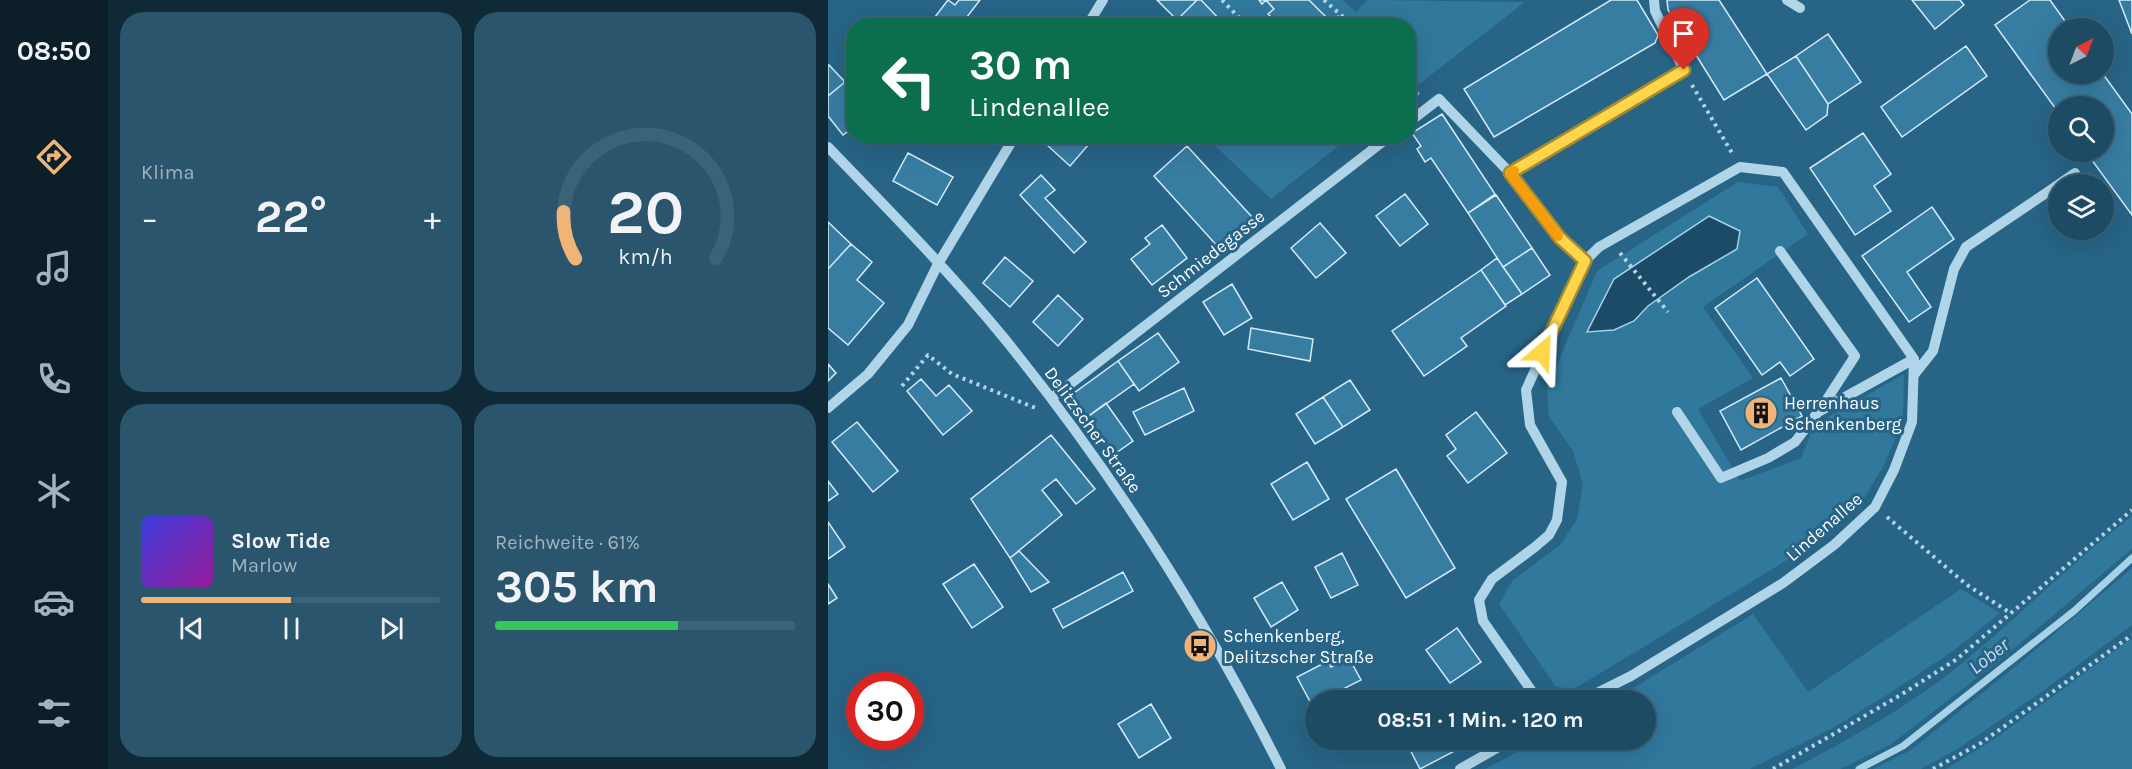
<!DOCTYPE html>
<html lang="de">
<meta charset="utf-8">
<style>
body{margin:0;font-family:Karla,sans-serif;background:#2a556d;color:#f1f3f6;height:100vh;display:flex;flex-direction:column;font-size:22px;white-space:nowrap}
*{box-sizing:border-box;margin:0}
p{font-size:20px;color:#a0b3bf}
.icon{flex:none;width:33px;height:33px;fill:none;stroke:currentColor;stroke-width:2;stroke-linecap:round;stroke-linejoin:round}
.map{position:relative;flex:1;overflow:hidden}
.sheet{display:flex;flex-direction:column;gap:12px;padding:12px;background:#102937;width:720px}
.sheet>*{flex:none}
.guide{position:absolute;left:18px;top:18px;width:570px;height:126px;border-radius:24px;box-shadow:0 6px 24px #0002,0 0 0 2px #3b6378;background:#0b6e4f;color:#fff;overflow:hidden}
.needle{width:39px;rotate:42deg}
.controls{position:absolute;left:1220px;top:18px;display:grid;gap:12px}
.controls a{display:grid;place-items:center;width:66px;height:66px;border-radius:50%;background:#1d4b64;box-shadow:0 6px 24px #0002,0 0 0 2px #3b6378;font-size:30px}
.speed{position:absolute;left:18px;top:672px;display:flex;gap:12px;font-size:30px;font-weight:700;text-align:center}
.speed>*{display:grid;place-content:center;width:78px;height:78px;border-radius:50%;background:#1d4b64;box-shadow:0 6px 24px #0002,0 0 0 2px #3b6378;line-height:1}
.speed .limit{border:9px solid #d22;background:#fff;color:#111}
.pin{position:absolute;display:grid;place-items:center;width:51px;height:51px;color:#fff;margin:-62px -26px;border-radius:50% 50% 50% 0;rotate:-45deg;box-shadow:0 0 6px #0007}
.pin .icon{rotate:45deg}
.me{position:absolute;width:66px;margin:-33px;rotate:26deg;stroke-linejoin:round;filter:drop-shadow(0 0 4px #0008)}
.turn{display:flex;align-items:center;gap:21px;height:126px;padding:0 24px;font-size:27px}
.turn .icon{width:78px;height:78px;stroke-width:2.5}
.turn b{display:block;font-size:42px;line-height:51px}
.big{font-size:45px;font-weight:700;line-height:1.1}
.sheet .tile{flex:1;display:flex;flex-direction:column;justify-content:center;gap:9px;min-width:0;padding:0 21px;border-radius:24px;background:#2a556d}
.sheet .dial{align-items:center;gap:0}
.dial svg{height:156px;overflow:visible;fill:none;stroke:#3b6378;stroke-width:7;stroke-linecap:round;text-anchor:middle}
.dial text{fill:#f1f3f6;stroke:none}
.song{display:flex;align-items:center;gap:18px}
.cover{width:72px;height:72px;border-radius:9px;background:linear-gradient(135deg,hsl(240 70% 55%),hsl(300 70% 35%))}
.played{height:6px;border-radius:3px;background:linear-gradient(90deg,#f1b477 50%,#3b6378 50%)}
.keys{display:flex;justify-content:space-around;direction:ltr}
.heat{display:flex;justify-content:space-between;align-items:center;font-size:33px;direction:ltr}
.charge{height:9px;border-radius:4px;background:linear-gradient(90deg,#34c759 61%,#3b6378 0)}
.sheet .tiles{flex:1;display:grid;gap:12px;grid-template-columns:repeat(2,1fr)}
.trip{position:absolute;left:477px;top:690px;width:351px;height:60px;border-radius:30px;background:#1d4b64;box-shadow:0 6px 24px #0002,0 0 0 2px #3b6378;font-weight:700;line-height:60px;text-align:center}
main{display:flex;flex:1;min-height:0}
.menu{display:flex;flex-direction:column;width:108px;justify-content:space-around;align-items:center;background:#0c1e28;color:#a0b3bf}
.menu .icon{width:42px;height:42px}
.menu .current{color:#f1b477}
.menu b{font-size:27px;color:#f1f3f6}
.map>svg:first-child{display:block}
.green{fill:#31789d}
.water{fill:#1b4b66;stroke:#a6d2e8;stroke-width:1.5}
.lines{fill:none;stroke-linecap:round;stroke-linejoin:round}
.stream{stroke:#a6d2e8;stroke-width:7}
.building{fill:#377da2;stroke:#d5ebf6;stroke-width:1.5}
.path{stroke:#b1d5e8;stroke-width:4;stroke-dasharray:3 4.5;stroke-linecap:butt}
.minor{stroke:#b1d5e8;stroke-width:10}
.route-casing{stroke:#a68a30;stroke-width:15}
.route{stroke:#ffd54a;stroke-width:10}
.slow{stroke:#f59e0b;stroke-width:10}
.labels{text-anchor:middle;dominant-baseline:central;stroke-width:6;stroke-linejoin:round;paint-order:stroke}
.street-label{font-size:18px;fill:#fff;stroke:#276486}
.poi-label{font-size:18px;fill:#fff;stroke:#276486;text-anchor:start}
.water-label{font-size:20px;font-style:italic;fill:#bddeef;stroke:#276486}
</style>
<main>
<nav class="menu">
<b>08:50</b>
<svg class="icon current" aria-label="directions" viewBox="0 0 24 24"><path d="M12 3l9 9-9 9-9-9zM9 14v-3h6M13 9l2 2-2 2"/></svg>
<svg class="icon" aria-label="music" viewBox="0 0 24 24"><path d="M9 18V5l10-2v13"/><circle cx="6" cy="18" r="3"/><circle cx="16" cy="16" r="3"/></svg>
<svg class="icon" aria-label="phone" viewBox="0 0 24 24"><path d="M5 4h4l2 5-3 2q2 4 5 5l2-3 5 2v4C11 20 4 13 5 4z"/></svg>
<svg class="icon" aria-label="climate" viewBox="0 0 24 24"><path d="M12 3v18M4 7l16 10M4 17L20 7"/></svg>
<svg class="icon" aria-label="car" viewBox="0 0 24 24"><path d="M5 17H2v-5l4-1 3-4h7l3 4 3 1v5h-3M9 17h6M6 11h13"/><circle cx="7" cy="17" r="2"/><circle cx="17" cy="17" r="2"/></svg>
<svg class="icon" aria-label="filters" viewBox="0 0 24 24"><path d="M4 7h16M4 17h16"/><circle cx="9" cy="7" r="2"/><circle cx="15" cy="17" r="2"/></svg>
</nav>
<section class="sheet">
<div class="tiles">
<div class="tile"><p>Klima</p>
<div class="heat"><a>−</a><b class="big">22°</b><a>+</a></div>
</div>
<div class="tile dial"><svg viewBox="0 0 100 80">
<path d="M14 69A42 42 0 1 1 86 69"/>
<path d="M14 69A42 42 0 0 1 8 45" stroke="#f1b477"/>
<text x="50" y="56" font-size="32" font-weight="700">20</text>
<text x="50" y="72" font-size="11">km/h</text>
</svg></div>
<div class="tile">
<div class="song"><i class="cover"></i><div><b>Slow Tide</b><p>Marlow</p></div></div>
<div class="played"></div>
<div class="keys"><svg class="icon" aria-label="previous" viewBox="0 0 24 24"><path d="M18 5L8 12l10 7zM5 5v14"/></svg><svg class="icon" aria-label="pause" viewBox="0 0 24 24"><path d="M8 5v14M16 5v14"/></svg><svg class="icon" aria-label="next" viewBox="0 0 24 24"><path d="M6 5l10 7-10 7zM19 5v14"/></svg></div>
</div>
<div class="tile"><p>Reichweite · 61%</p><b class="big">305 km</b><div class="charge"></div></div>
</div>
</section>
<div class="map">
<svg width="1304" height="769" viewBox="0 0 1304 769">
<rect width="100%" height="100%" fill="#276486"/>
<!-- green -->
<path class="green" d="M373 0H514L528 12 539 0 697 2 581 92 580 26 398 25Z
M378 137H522L443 199Z
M910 182 950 187 980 234 875 307 925 378 870 409 912 481 973 458 983 433 997 419 1076 374 1075 420 1056 465 1035 500 994 539 746 689 728 687 671 604 685 580 733 544 749 519 755 484 745 451 721 417 719 388 769 271Z
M1304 516V549L1171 661 1062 745 1012 769H964C1026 737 1092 700 1145 654 1199 609 1248 559 1304 516Z
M1304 568V625L1215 691 1131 748 1093 769H1045L1083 750 1193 662Z
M1133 589 1172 613 1125 651 1062 693 1005 728 922 769H657L713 740H818V700H786L925 614 980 692Z
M1304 638V769H1118L1168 738Z"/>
<!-- water -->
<path class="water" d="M881 216 912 231 909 249 861 277 820 306 806 321 786 330 759 332 786 279Z"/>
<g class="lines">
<!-- stream -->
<path class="stream" d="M1031 769 1075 746 1246 611 1304 558"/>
</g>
<!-- building -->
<path class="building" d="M120 0 127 5 131 0H152L132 26H100Z
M329 0H369L349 20Z
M369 0H373L398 26H354L349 20Z
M431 0H481L504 23 510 16 520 26H452L440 14 446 9 438 0 434 4Z
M783 0H809L830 35 827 43 666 137 636 89Z
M839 0H891L939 74 896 100 840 10Z
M1084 0H1132L1136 5 1107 29Z
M1202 0H1222L1242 28H1230V74H1275L1304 114V215L1258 152H1275V106H1230V112L1167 25Z
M1291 0H1304V34Z
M1000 34 1033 82 1000 104 968 56Z
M1138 46 1159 76 1074 137 1053 107Z
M968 56 1000 104 999 115 978 130 939 74Z
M1 65 17 82 0 96V65Z
M17 82 26 93V127L15 135 0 116V96Z
M614 114 667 194 640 213 603 158 597 162 589 149 593 146 584 133Z
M1035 133 1063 174 1046 186 1063 211 1027 235 982 168Z
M227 136H268L242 166 219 145Z
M359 146 424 217 391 248 326 176Z
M80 153 125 177 109 205 65 181Z
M213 175 227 190 217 198 258 242 246 253 192 195Z
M577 194 600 224 572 246 548 216Z
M668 195 704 248 675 267 640 213Z
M1104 207 1126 239 1079 272 1103 307 1081 322 1034 256Z
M0 222 23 244 0 269Z
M492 223 518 253 488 278 463 248Z
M334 225 359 258 324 285 303 259 322 244 317 238Z
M23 244 44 262 29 280 56 303 20 345 0 328V269Z
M704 248 722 275 694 294 675 267Z
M177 257 205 281 182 307 155 283Z
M669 258 694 294 677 305 653 270Z
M653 270 678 306 633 338 639 346 596 376 564 331Z
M929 278 986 359 962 376 952 362 934 375 887 308Z
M404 284 424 318 396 335 375 302Z
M230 295 255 319 230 346 205 322Z
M423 328 485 339 482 361 420 349Z
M330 333 351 362 311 391 290 361Z
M290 361 306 384 258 418 242 396Z
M0 364 8 373 0 381Z
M953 378 974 416 913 450 892 411Z
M93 379 108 396 121 385 144 411 115 435 79 391Z
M522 380 542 410 515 427 495 397Z
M356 388 366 411 317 435 305 412Z
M495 397 515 427 487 444 468 414Z
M278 403 305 441 285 455 258 418Z
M648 412 679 453 640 483 619 456 628 449 618 435Z
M29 422 70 471 45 492 4 442Z
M223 435 267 489 248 504 228 479 214 490 234 515 182 558 143 499Z
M479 462 501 499 465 520 443 484Z
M568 469 627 568 578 598 518 499Z
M0 481 10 494 0 501Z
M0 522 17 547 0 559Z
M191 551 221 582 203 592 182 558Z
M514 553 530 585 503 598 487 567Z
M146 564 175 607 144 628 115 584Z
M295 572 305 591 235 628 225 609Z
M454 582 470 610 443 627 426 598Z
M0 584 9 598 0 604Z
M629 628 653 662 622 683 598 650Z
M521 658 533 680 515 689 518 695 508 700H488L487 711 469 677 500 661 503 667Z
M323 704 343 738 311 758 290 724Z
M577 740H637L640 744 592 769Z"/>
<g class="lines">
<!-- path -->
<path class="path" d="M394 0 419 26
M496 0 514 16 533 26
M580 72 585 88 590 95
M864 85 904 153
M792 253 840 312
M74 386 100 355 124 374 210 409
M1059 517 1139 585 1181 612
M945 769 1071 696 1129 659 1304 510
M1105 769 1153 743 1304 635"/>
<!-- minor -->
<path class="minor" d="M959 0 972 8
M259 26 275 0
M580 123 611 99 682 173 732 238 757 261
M0 147C60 209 121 271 176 338 284 471 376 616 453 769
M682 173 856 70 827 11 826 0
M1231 184 1247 173
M952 251 1027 356 992 410
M1086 375 1105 351 1126 269 1138 247 1230 185
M224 398 562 136
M0 408 40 374 80 325 110 264 187 136
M849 412 893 478 940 458 967 442 990 412 1086 359
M710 700 655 621 651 600 664 579 707 547 721 535 729 520 734 482 702 425 698 390 757 261 771 247 912 167 955 172 1086 359 1084 422 1066 470 1047 507 1006 545 955 583 803 676 755 700
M632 769 683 740"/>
</g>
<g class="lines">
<!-- route casing -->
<g class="route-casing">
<path id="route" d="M714 352 757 261 732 238 682 173 856 70"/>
</g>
<!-- route -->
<use href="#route" class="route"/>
<!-- slow -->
<path class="slow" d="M686 171 682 173 730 236"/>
</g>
<!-- icons -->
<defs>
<g id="building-disc" transform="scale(1.725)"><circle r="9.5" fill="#f1b477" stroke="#276486"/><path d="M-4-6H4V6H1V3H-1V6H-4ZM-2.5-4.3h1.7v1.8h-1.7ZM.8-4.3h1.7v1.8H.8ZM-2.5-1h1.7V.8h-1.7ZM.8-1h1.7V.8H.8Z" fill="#111"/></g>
<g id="bus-disc" transform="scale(1.725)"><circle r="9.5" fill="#f1b477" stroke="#276486"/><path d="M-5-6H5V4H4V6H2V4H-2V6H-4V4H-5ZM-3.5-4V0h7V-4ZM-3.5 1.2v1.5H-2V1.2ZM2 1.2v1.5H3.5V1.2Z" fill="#111"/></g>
</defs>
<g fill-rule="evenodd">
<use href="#building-disc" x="933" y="413"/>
<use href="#bus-disc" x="372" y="646"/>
</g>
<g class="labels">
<!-- street labels -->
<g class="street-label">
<text transform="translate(383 254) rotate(-38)">Schmiedegasse</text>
<text transform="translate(265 430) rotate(54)">Delitzscher Straße</text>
<text transform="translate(996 527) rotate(-41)">Lindenallee</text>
</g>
<!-- poi labels -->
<g class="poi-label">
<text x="956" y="403">Herrenhaus<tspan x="956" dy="21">Schenkenberg</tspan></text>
<text x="395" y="636">Schenkenberg,<tspan x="395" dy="21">Delitzscher Straße</tspan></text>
</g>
<!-- water labels -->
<g class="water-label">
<text transform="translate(1161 656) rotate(-38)">Lober</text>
</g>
</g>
</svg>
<div class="controls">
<a><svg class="needle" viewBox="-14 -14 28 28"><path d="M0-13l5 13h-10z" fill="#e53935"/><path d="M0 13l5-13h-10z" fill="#a0b3bf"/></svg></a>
<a><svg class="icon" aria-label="search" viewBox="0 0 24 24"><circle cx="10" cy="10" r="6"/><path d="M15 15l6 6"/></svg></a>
<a><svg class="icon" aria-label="layers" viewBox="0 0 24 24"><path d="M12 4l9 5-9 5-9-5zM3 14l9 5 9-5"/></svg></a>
</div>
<div class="speed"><div class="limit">30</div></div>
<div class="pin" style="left:856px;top:70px;background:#d93025"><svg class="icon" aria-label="arrive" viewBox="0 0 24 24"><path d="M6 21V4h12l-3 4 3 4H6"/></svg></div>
<svg class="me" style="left:714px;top:352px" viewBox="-20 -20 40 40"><path d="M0-17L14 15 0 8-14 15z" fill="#ffd54a" stroke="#fff" stroke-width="4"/></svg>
<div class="trip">08:51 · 1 Min. · 120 m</div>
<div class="guide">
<div class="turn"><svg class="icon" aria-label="left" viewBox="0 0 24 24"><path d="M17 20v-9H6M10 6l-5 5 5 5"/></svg><div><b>30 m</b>Lindenallee</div></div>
</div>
</div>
</main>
